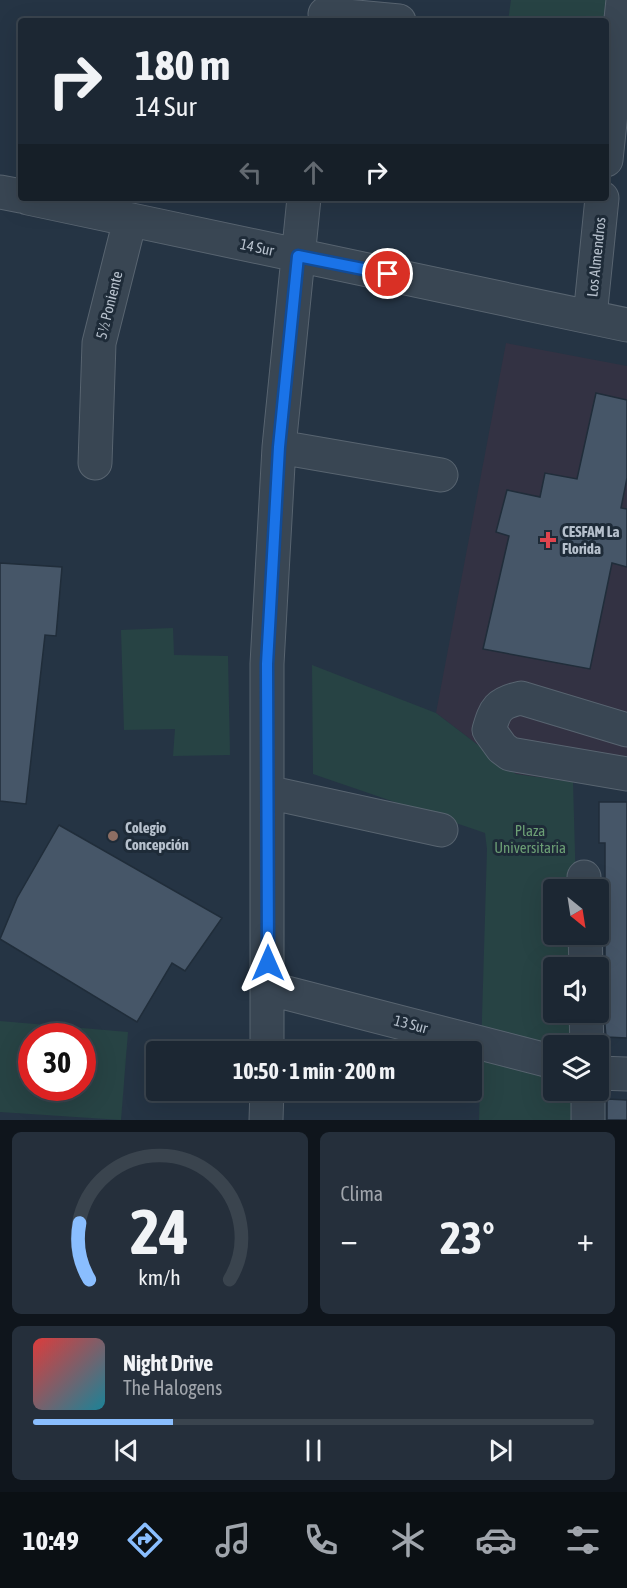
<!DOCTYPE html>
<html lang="es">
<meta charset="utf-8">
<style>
body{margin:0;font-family:"Asap Condensed",sans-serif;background:#252f3b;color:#f1f3f6;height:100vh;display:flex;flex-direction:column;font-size:22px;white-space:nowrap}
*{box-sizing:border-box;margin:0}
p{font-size:20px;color:#a0a5ac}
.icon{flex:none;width:33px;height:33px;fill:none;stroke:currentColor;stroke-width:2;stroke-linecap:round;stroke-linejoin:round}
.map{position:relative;height:1120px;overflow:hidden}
.sheet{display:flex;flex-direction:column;gap:12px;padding:12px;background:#0f151c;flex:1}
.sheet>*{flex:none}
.hud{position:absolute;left:18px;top:18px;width:591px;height:183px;border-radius:6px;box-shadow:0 6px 24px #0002,0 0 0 2px #3a444e;background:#1c2733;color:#f1f3f6;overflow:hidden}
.needle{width:39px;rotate:150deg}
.controls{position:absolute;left:543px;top:879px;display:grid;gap:12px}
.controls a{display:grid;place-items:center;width:66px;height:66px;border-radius:6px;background:#1c2733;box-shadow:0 6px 24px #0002,0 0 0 2px #3a444e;font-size:30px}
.speed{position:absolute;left:18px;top:1023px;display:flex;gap:12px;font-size:30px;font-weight:700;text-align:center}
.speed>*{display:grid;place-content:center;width:78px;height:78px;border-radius:50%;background:#1c2733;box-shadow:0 6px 24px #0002,0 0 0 2px #3a444e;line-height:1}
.speed .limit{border:9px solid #d22;background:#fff;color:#111}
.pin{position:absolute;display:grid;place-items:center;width:51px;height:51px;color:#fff;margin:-26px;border:3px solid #fff;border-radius:50%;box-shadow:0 2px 6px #0007}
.me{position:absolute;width:66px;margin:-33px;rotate:0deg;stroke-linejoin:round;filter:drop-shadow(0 0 4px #0008)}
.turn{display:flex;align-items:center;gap:21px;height:126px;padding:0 18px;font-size:27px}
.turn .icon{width:78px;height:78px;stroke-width:2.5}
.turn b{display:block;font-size:42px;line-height:51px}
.lanes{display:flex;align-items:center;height:57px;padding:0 18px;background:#0003;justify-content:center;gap:30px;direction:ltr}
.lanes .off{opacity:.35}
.big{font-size:45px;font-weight:700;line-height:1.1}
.sheet .card{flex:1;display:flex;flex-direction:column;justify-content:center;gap:9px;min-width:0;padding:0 21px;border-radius:9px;background:#252f3b}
.sheet .dial{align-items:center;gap:0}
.dial svg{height:156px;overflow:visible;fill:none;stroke:#3a444e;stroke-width:7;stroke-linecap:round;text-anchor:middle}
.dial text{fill:#f1f3f6;stroke:none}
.song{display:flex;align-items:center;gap:18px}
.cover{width:72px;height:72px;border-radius:9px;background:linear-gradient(135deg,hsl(0 70% 55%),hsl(190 70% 35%))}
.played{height:6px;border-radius:3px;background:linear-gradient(90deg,#8abefe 25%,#3a444e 25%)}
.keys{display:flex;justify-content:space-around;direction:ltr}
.heat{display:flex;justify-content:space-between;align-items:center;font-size:33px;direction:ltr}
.sheet .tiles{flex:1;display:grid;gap:12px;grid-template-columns:1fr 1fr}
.card:last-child{grid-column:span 2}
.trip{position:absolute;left:146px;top:1041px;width:336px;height:60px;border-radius:6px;background:#1c2733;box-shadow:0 6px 24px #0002,0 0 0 2px #3a444e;font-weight:700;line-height:60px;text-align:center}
.dock{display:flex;height:96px;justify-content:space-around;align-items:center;background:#0b1014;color:#a0a5ac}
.dock .icon{width:42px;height:42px}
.dock .selected{color:#8abefe}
.dock b{font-size:27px;color:#f1f3f6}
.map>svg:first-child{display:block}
.medical{fill:#333243}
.green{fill:#274344;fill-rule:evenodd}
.building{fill:#465668;stroke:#202d3a;stroke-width:1.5}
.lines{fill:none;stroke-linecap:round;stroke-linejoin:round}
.minor-casing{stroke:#586470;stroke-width:35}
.minor{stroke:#394653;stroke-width:33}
.route-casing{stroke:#114b97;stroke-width:15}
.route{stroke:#1a73e8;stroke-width:10}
.health-dot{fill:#e0444e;stroke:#1e2b38;stroke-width:2}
.education-dot{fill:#8d6e63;stroke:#1e2b38;stroke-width:2}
.labels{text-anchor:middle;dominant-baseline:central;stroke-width:6;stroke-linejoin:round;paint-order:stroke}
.street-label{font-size:15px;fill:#b7c1cd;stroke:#1e2b38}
.poi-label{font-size:15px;font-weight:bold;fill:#b7c1cd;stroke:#1e2b38;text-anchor:start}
.park-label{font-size:15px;fill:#6c9f75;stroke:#1e2b38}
</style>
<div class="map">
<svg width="627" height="1120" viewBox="0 0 627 1120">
<rect width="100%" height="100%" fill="#253444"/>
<!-- medical -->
<path class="medical" d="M506 343 627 366V790L516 774 436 713Z"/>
<!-- green -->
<path class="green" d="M511 0H613L606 21H508Z
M173 628 174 655 228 656 230 755 173 756 175 729 124 730 121 630Z
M312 665 436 713 516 774 573 782 576 889 554 890V934L577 935 578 967 554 968V1012L579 1013V1045L554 1046V1090L580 1091V1120H479L487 849 485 833 313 774Z
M0 1021 128 1032 121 1120 0 1112ZM82 1036V1088H32V1036Z"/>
<!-- building -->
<path class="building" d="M596 393 627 400V478L621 508 627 509V567L612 563 590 669 483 649 509 536 496 532 507 490 540 497 545 473 577 479Z
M0 563 62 567 56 636 45 635 26 804 0 801Z
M599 802H627V1038L606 1037 602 990 605 967V843H599Z
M59 825 222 918 185 971 172 963 137 1022 0 939 17 898Z
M607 1099 627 1100V1120H607Z"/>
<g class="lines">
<!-- minor casing -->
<g class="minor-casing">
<path id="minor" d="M325 14 399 21
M606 160 623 0
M0 192 21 196
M28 198 627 325
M590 317 602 198
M279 447 441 475
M95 463 99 343 130 220
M627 730 521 698C498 703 495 709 489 730L502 748 510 754 627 774
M267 792 441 830
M584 877V890
M585 934 586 968
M267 988 554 1062
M586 1012 587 1046
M267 1052V664L279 447 304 198
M598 1073 627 1074
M588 1090V1120
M266 1120 267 1090"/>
</g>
<!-- minor -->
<use href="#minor" class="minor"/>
</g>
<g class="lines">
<!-- route casing -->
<g class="route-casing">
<path id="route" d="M268 963 267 664 279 447 298 256 388 274"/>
</g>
<!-- route -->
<use href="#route" class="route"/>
</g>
<!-- markers -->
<path class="health-dot" d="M545 531h6v6h6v6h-6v6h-6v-6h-6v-6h6z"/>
<circle class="education-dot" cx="113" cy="836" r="6"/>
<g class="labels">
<!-- street labels -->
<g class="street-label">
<text transform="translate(257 247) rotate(12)">14 Sur</text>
<text transform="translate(596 257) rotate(-84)">Los Almendros</text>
<text transform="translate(109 305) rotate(-76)">5½ Poniente</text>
<text transform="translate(411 1024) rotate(15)">13 Sur</text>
</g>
<!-- poi labels -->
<g class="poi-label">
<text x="562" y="531">CESFAM La<tspan x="562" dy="17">Florida</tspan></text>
<text x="125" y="827">Colegio<tspan x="125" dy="17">Concepción</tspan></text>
</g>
<!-- park labels -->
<g class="park-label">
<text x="530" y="830">Plaza<tspan x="530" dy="17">Universitaria</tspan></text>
</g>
</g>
</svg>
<div class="controls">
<a><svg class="needle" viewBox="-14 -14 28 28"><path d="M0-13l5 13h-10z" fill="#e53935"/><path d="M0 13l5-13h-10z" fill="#a0a5ac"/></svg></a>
<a><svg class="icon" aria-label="sound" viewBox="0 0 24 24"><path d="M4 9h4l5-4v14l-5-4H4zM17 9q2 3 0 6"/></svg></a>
<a><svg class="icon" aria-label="layers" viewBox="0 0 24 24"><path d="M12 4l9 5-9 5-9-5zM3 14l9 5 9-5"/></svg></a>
</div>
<div class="speed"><div class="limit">30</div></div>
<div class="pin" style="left:388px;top:274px;background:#d93025"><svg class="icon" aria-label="arrive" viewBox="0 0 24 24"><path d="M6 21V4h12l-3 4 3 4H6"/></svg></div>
<svg class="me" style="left:268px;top:963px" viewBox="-20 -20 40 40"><path d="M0-17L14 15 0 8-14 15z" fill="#1a73e8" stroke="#fff" stroke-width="4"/></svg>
<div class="trip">10:50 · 1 min · 200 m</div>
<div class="hud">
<div class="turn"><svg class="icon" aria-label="right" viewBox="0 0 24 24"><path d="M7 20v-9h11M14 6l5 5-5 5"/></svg><div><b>180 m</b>14 Sur</div></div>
<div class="lanes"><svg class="icon off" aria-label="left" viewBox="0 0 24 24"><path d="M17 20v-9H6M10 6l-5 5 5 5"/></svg><svg class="icon off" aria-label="ahead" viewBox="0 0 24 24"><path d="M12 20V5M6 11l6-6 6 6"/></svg><svg class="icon" aria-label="right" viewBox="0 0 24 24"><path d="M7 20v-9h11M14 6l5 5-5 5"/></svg></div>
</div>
</div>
<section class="sheet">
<div class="tiles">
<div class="card dial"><svg viewBox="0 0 100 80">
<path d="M14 69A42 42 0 1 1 86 69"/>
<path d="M14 69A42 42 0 0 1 9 40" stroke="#8abefe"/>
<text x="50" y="56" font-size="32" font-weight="700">24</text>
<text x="50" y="72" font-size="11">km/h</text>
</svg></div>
<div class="card"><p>Clima</p>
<div class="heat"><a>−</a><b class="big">23°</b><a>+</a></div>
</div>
<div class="card">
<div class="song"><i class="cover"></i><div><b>Night Drive</b><p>The Halogens</p></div></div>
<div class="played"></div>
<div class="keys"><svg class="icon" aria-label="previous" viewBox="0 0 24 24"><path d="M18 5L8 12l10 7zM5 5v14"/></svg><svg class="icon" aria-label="pause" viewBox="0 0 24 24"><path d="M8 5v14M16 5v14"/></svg><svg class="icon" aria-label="next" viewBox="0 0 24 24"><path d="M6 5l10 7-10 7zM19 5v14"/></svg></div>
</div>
</div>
</section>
<nav class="dock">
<b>10:49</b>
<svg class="icon selected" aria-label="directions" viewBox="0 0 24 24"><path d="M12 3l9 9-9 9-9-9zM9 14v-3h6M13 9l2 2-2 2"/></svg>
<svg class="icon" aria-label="music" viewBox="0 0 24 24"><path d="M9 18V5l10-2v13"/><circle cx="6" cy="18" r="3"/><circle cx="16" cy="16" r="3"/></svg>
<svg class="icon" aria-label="phone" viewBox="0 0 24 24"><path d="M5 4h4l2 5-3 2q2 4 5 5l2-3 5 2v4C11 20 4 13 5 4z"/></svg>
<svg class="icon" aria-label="climate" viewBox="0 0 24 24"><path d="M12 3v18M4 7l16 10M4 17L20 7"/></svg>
<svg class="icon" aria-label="car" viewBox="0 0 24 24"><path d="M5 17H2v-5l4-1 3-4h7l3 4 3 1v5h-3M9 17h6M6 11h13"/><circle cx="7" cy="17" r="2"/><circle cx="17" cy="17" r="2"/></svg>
<svg class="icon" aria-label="filters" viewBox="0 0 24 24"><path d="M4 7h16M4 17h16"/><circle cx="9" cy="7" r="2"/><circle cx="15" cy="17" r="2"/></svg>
</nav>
